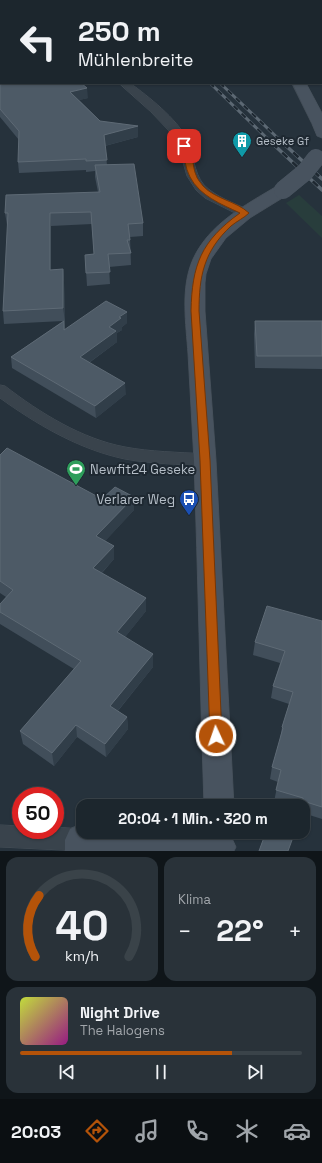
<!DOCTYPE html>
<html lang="de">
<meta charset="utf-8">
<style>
body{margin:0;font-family:"Space Grotesk",sans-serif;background:#293239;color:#f1f3f6;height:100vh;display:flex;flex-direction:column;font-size:15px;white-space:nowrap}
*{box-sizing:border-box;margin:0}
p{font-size:13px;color:#a0a5aa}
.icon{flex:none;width:22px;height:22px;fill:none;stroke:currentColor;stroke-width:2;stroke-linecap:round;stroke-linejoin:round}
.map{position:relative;height:851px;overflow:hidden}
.drawer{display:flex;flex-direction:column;gap:6px;padding:6px;background:#0f1519;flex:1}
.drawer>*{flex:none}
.banner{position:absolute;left:0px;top:0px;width:322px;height:84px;box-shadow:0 1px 3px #0004,0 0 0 1px #3a4349;background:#1c262d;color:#f1f3f6;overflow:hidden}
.speed{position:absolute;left:12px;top:787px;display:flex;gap:8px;font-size:20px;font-weight:700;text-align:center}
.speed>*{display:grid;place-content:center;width:52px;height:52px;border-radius:50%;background:#1c262d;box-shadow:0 1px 3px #0004,0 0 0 1px #3a4349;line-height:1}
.speed .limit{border:6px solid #d22;background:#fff;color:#111}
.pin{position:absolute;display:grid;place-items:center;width:34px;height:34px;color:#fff;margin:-17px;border-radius:8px;box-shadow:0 2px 6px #0006}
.me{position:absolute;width:44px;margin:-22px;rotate:357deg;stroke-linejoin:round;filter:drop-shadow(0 0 3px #0008)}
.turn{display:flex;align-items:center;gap:14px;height:84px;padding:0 12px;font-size:18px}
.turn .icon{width:52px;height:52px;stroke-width:2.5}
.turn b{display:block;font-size:28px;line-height:34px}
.big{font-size:30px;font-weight:700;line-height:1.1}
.drawer .card{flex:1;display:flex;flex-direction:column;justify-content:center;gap:6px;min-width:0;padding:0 14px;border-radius:12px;background:#293239}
.drawer .dial{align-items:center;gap:0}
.dial svg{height:104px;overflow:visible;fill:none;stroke:#3a4349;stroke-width:7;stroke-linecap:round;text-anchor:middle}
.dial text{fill:#f1f3f6;stroke:none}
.song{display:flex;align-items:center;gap:12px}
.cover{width:48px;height:48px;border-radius:6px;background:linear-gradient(135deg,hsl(70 70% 55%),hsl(310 70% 35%))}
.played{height:4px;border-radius:2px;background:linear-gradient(90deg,#b45309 75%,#3a4349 75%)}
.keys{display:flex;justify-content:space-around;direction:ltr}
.heat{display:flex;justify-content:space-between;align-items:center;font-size:22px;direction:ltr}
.drawer .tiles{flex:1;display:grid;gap:6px;grid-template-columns:1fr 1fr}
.card:last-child{grid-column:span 2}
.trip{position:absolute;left:76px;top:799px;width:234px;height:40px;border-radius:12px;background:#1c262d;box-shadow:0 1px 3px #0004,0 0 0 1px #3a4349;font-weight:700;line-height:40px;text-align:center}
.tabs{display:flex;height:64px;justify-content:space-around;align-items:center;background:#0b0f12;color:#a0a5aa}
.tabs .icon{width:28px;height:28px}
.tabs .active{color:#b45309}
.tabs b{font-size:18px;color:#f1f3f6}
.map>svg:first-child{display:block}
.green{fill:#283d3c}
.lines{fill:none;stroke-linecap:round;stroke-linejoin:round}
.street-casing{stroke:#454f58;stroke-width:1}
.secondary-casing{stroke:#454f58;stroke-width:1}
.street{fill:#39434c;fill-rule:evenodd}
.secondary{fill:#48535f;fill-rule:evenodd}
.rail-far1-casing{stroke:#5c6873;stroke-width:3}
.rail-casing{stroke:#5c6873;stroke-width:3.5}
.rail-far1{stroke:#1e2831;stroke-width:2;stroke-dasharray:5.5;stroke-linecap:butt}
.rail{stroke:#1e2831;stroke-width:2.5;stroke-dasharray:7;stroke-linecap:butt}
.secondary-bridge-casing{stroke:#454f58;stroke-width:18;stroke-linecap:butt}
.secondary-bridge{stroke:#48535f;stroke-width:18}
.wall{fill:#414e5a}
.shaded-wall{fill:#313e49}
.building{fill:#4d5a66;stroke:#5e6a75}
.route{fill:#b45309;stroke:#753606}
.labels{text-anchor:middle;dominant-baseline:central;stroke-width:4;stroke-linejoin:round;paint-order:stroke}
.far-poi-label{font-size:11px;fill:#b5bec7;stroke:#1e2831;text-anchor:start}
.poi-label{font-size:13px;fill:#b5bec7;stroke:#1e2831;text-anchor:start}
</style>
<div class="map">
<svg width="322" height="851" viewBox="0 0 322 851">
<rect width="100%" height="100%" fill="#26323c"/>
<!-- green -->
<path class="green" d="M299 195 322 216V238L286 203Z"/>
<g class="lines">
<!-- street casing -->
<g class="street-casing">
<path id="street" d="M19 0H28V1H19Z
M266 0H275V1H266Z
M0 37H1V43H0Z
M321 61H322V68H321Z
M119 83H130C149 97 176 118 187 139 194 153 193 172 204 185 216 197 234 203 249 210L251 213 249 216H241L205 198 196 190 187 176 178 145 173 135 151 112Z
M0 385 5 386C40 413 82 439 125 447 151 452 178 452 205 454L211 456 213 460 211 464 205 466C179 464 152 464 125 459 82 450 43 428 7 403L0 398Z
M0 825 21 826V830H55V827L81 829H83V832H89L92 840 89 848 82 851 0 847Z"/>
</g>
<!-- secondary casing -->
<g class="secondary-casing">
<path id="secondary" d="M249 0H261L262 1H250Z
M292 83H306L322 113V138L317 136 312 124Z
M283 185 289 186 291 190 289 194 250 218 226 238 211 259 206 274 205 283V311L216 460 234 806H204C200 691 198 576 194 461 192 425 190 390 188 354 186 324 180 288 193 259 209 224 245 205 277 186Z
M81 824H83V832H222L231 836 236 847 234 851H65V840L70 829Z"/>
</g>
<!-- street -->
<use href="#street" class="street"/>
<!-- secondary -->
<use href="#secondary" class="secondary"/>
<!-- rail-far1 casing -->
<g class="rail-far1-casing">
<path id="rail-far1" d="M210 83 273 144
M220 83 284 144"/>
</g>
<!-- rail casing -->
<g class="rail-casing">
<path id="rail" d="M272 143 322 190
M283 143 322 179"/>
</g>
<!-- rail-far1 -->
<use href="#rail-far1" class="rail-far1"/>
<!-- rail -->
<use href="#rail" class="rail"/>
<!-- secondary-bridge casing -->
<g class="secondary-bridge-casing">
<path id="secondary-bridge" d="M283 190 305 172 316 158"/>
</g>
<!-- secondary-bridge -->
<use href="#secondary-bridge" class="secondary-bridge"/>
</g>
<!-- wall -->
<path class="wall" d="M295 0H322V24H321V1H296Z
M0 46 88 98 79 100 100 121 138 137 105 146 107 165 143 223V236L130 237 131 265 109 267 110 284 87 286 85 255 94 254 92 224 51 226V270L63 269 64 282 65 321H64L65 330 127 323 122 327V330L117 333V342L89 363 126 394 96 418 12 368 11 357 63 321 4 324 3 311 8 225H7L5 213 98 192 95 177V171L86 172V170L19 173 18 162 19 140 0 117Z
M255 321H322V369L255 368 254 334Z
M0 455 102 499 134 497V510L105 541 114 546V559L102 573 146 598V611L125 637 153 667 118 711 127 717 128 729 106 757 77 737 54 766 23 744 20 731 74 669 0 624V604L6 597 0 593Z
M322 621V819L303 813V806H288L274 802 278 782 270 779 272 767 280 739 282 727 289 704 271 698 273 686 280 663 253 655 255 642Z"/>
<!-- shaded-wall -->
<path class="shaded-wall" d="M162 0H170L168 1H160Z
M321 16H322V24H321Z
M87 88 88 98 71 102 70 92Z
M138 126V137L104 146V135Z
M50 213 51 226V282L50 270Z
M63 269 64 282 65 321 63 308Z
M127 312V323L122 327V330L117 333V342L80 369V357L119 317Z
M125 383 126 394 96 418 95 406Z
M134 497V510L97 550 96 536Z
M114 546V559L94 581 93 568Z
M146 598V611L118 646 117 632Z
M153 654V667L111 719 110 706Z
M127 717 128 729 106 757 105 744Z
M76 725 77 737 54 766 52 753Z"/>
<!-- building -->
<path class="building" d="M302 0H322V16H321V1H302Z
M0 46H1V83H81L87 88 70 92 100 121 138 126 104 135 107 160 86 161V159L18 162 19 131 0 109Z
M134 164 143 223 128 224 130 240H127L131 253 108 254 110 272 86 273 85 255 94 254 91 212 50 213V270L63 269V308L3 311 8 213H5L6 195 100 192 95 165Z
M106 301 127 312 119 317 121 318 109 327 116 331 80 357 125 383 95 406 11 357 64 321V330Z
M255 321H322V356H257Z
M7 448 102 499 115 487 134 497 96 536 114 546 93 568 146 598 117 632 153 654 110 706 127 717 105 744 76 725 52 753 20 731 81 661 0 612V604L13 590 0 581V455Z
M267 606 322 621V807L303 801V798L276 790 281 770 272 767 283 728 282 727 293 692 273 686 285 651 255 642Z
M266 832H271L292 840 288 851H259Z"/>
<!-- route -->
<path class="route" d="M184 144C194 149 192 167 196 175 197 179 201 183 203 186 215 199 236 201 249 213 244 218 237 221 231 226 204 251 199 276 199 311L210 460 222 736 220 740 216 742 212 740 210 736 200 460 191 311C192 265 201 241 240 213 221 204 200 196 190 177 185 168 185 156 180 146Z"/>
<!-- icons -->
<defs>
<g id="building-pin" transform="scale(1)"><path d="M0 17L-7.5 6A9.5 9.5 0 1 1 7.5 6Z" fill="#0f9aa8" stroke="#1e2831"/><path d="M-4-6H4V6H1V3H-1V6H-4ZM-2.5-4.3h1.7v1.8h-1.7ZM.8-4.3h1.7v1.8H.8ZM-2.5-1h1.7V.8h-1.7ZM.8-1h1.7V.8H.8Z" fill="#fff"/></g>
<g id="stadium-pin" transform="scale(1)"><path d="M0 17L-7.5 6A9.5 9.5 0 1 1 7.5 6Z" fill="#2e9e5b" stroke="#1e2831"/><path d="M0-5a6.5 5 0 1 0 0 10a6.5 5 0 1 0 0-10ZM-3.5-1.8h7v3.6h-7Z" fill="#fff"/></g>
<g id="bus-pin" transform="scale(1)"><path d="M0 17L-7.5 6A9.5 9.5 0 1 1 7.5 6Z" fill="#1a4fb4" stroke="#1e2831"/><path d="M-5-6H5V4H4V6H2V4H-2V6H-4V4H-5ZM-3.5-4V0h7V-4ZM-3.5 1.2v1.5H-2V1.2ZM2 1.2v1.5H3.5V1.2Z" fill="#fff"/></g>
</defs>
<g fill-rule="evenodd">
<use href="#building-pin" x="242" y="141"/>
<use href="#stadium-pin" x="76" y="469"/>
<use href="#bus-pin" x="189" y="499"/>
</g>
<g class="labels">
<!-- far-poi labels -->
<g class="far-poi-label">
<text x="256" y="141">Geseke Gf</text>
</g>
<!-- poi labels -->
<g class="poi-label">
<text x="90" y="469">Newfit24 Geseke</text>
<text x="175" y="499" text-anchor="end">Verlarer Weg</text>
</g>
</g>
</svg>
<div class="speed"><div class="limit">50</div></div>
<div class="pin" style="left:184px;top:146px;background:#d93025"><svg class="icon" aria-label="arrive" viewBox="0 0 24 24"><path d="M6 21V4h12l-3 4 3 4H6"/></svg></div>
<svg class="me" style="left:216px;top:736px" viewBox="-20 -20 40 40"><circle r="17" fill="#b45309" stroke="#fff" stroke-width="3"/><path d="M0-11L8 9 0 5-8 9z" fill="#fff"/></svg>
<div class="trip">20:04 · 1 Min. · 320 m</div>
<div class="banner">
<div class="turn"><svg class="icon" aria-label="left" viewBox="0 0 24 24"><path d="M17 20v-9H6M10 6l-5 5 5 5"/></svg><div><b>250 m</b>Mühlenbreite</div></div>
</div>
</div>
<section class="drawer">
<div class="tiles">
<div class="card dial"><svg viewBox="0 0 100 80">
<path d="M14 69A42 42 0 1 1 86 69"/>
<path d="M14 69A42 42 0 0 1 17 22" stroke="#b45309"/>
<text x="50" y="56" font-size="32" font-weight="700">40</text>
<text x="50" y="72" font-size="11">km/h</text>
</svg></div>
<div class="card"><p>Klima</p>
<div class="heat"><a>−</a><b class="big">22°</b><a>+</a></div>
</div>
<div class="card">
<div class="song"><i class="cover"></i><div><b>Night Drive</b><p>The Halogens</p></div></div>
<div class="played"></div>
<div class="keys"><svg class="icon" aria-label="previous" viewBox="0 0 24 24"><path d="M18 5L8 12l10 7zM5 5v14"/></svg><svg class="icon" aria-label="pause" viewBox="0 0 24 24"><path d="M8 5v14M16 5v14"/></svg><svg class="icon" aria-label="next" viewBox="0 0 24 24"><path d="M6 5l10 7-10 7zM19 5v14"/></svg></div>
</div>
</div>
</section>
<nav class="tabs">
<b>20:03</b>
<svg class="icon active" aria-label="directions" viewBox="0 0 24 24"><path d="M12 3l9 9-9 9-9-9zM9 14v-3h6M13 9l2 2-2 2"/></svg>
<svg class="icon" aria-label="music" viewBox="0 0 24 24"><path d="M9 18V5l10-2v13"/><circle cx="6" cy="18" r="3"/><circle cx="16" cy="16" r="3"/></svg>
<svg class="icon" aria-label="phone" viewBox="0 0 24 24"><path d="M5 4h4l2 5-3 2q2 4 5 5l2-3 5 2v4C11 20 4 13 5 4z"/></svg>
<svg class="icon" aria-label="climate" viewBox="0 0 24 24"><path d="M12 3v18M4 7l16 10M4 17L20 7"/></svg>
<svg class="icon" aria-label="car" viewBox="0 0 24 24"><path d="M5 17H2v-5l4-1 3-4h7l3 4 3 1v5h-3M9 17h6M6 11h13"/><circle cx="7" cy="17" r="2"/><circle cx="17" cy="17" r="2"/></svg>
</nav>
